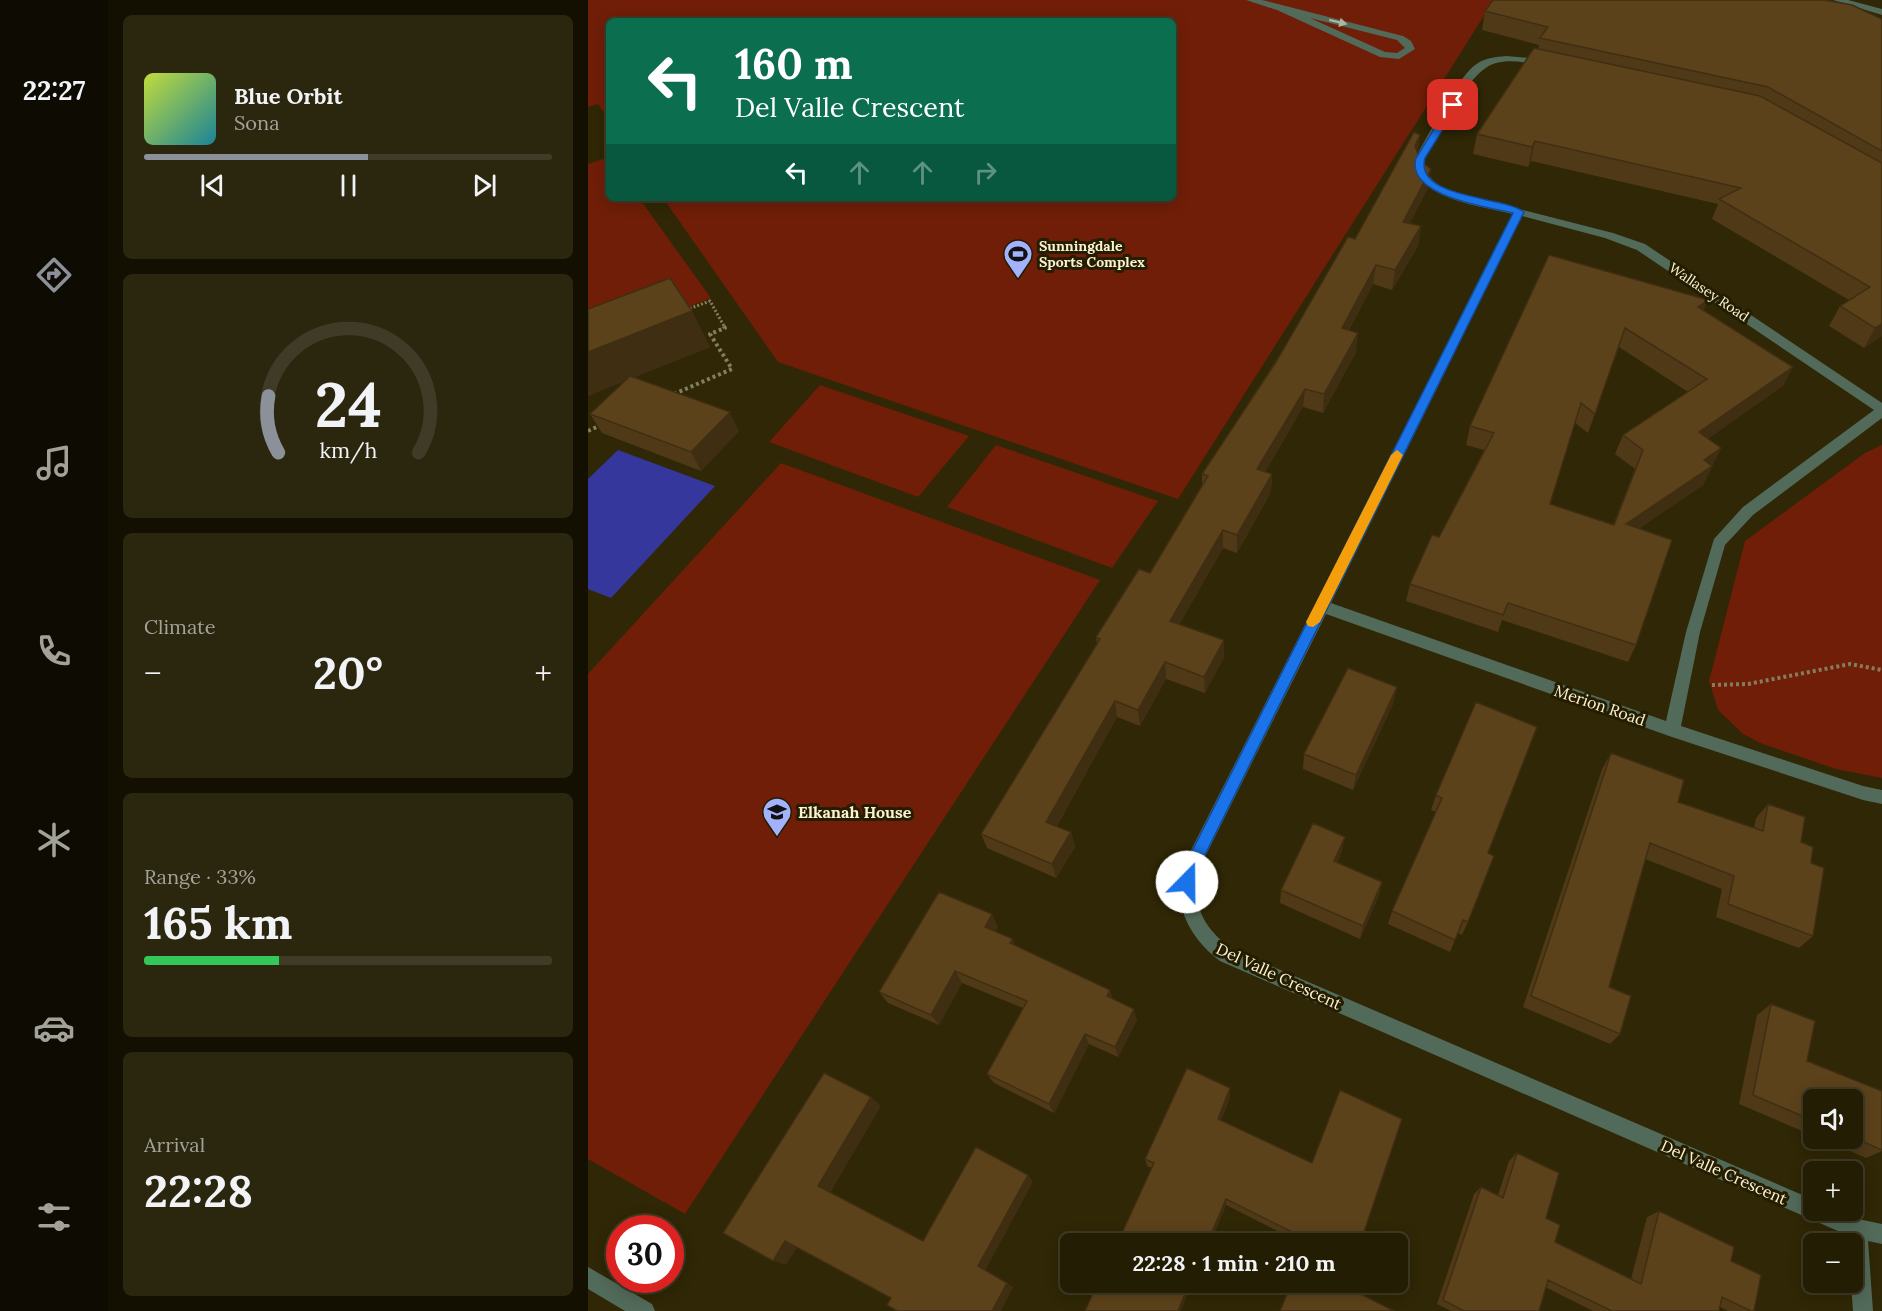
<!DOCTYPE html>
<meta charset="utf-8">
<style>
body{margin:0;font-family:Lora,serif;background:#2b260e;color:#f1f3f6;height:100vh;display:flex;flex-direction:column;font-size:22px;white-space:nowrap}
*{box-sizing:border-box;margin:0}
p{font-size:20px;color:#a3a29a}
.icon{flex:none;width:33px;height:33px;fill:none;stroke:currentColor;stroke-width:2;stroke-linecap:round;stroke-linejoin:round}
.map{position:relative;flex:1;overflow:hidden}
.panel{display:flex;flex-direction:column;gap:15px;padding:15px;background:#131002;width:480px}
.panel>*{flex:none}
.guide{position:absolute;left:18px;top:18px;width:570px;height:183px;border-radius:9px;box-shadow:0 3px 15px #0003,0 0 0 2px #403b26;background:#0b6e4f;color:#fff;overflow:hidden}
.tools{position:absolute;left:1215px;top:1089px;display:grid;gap:12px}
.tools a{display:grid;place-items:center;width:60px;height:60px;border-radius:9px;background:#231d04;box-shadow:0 3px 15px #0003,0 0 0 2px #403b26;font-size:30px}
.speed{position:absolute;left:18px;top:1215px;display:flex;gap:12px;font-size:30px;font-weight:700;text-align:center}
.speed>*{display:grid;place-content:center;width:78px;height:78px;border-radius:50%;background:#231d04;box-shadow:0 3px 15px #0003,0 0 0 2px #403b26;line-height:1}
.speed .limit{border:9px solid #d22;background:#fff;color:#111}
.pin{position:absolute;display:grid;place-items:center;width:51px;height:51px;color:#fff;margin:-26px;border-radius:12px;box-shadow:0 3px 9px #0006}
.me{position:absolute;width:66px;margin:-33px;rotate:22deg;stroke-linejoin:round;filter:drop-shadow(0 0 4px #0008)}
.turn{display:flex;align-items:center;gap:21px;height:126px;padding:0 30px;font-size:27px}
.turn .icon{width:78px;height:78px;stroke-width:2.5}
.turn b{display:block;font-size:42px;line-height:51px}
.lanes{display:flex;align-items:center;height:57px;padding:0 30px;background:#0003;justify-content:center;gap:30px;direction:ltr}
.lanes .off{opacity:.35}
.big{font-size:45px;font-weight:700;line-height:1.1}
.panel .card{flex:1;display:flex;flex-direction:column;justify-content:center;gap:9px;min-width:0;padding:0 21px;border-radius:9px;background:#2b260e}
.panel .dial{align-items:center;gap:0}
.dial svg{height:156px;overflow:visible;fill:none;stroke:#403b26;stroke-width:7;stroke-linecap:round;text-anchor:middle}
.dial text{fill:#f1f3f6;stroke:none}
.song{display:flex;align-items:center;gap:18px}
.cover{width:72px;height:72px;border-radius:9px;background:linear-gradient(135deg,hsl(70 70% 55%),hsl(190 70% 35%))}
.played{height:6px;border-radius:3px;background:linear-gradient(90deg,#8c9099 55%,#403b26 55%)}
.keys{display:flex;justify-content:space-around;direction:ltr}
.heat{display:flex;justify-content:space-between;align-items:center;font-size:33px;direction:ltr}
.charge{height:9px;border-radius:4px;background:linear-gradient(90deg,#34c759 33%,#403b26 0)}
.trip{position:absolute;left:472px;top:1233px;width:348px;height:60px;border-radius:9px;background:#231d04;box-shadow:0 3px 15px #0003,0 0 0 2px #403b26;font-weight:700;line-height:60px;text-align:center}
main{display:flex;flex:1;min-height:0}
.dock{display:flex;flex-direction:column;width:108px;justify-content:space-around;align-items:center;background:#0e0c02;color:#a3a29a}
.dock .icon{width:42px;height:42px}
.dock .active{color:#8c9099}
.dock b{font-size:27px;color:#f1f3f6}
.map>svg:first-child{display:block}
.green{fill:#701e08}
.water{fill:#35379d}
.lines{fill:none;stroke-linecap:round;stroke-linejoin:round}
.path-far1{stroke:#857d5c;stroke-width:3;stroke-dasharray:2 2;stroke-linecap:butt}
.path{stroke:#857d5c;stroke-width:4;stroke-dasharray:3 3;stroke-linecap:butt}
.minor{fill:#526a5a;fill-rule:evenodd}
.wall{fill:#4f3917;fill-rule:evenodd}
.shaded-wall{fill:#402e13}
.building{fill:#5c421b;stroke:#402e13;stroke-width:1.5;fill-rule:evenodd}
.oneway{fill:#aeb59c}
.route{fill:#1a73e8;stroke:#114b97;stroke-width:1.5}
.slow{fill:#f59e0b}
.labels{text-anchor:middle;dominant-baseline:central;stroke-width:6;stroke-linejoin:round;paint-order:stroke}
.far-poi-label{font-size:14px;font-weight:bold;fill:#faf2d2;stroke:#251d00;text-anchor:start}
.far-street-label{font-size:14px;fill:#faf2d2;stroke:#251d00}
.street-label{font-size:16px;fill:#faf2d2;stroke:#251d00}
.poi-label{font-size:16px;font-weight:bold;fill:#faf2d2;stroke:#251d00;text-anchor:start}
</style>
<main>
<nav class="dock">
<b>22:27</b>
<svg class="icon active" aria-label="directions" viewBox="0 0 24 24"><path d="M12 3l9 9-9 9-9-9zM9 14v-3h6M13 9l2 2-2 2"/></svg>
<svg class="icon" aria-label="music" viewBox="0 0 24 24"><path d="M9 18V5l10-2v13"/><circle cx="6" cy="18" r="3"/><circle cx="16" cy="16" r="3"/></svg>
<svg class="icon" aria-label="phone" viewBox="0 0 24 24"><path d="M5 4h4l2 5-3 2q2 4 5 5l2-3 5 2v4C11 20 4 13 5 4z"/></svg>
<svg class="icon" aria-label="climate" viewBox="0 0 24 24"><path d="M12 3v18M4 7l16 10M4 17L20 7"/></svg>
<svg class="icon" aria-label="car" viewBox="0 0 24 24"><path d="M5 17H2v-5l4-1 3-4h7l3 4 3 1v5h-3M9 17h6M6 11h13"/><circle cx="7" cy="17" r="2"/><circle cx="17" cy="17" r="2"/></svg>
<svg class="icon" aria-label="filters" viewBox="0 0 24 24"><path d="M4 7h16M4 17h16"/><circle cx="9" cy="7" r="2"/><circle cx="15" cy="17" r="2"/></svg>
</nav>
<section class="panel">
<div class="card">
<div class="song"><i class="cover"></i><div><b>Blue Orbit</b><p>Sona</p></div></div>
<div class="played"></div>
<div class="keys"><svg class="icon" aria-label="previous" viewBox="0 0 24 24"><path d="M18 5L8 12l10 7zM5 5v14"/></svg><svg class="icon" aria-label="pause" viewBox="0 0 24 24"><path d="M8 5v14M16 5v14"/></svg><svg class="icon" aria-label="next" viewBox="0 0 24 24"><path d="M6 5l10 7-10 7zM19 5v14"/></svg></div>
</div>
<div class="card dial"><svg viewBox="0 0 100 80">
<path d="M14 69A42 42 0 1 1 86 69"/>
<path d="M14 69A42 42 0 0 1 9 40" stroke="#8c9099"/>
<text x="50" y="56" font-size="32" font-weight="700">24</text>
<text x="50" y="72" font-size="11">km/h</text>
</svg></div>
<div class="card"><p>Climate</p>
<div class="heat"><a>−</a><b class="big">20°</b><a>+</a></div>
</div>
<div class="card"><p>Range · 33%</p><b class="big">165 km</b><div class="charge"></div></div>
<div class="card"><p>Arrival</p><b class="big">22:28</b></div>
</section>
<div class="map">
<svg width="1294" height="1311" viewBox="0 0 1294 1311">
<rect width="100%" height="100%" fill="#2f2705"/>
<!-- green -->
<path class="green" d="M0 0H906L590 499 190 362 75 198H585V21H21V120L10 104 0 107Z
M21 157V198H51L123 298 0 347V164Z
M232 385 381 436 330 497 181 442Z
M408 445 570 501 524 568 359 507Z
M1294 445V778L1248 769 1172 743 1155 734 1130 710 1121 681 1157 541 1277 453Z
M193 463 512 580 97 1214 0 1159V674Z"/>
<!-- water -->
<path class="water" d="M30 450 127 486 23 598 0 589V479Z"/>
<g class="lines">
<!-- path-far1 -->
<path class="path-far1" d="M98 310 122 301 136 326"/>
<!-- path -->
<path class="path" d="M86 394 144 369 122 334 137 328 135 325
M0 431 13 425
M1124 685 1160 684 1262 664 1294 670"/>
<!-- minor -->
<path class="minor" d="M658 0H674L815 36 823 41 827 49 811 59 792 57 689 10ZM722 18 809 40 817 48 809 53 797 52Z
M1245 0H1260L1294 9V15Z
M918 56 942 58 963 64 958 67C942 63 924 59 908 63 879 71 853 133 837 158 835 176 847 183 861 191L1025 233 1057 244 1294 403V418L1165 515 1137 545 1112 632 1093 726 1275 786 1294 790V804L1275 800 1084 737 738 614 612 867C603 904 614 927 644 949L1226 1200V1210H1250L1270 1219 1294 1224V1244L1280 1241 1285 1311H1265L1263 1282 1264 1244H1260L1259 1235 632 961C600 937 581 900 598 860L925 214C896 206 822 199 827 158 842 134 868 77 890 63 898 58 908 57 918 56ZM934 216 1017 238 1049 250 1286 410 1155 507 1126 539 1098 632 1078 721 743 603Z
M0 1267 64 1304 67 1311H37L0 1289Z"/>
</g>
<!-- wall -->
<path class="wall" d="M897 11 1294 19V336L1276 348 1241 326 1252 306 1261 300 1124 219 1130 204 943 161 940 167 885 154 889 134 950 49 951 45 894 30Z
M830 154 833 161 843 169 840 188 821 224 833 226 830 246 804 290 785 284 761 330 768 352 735 413 715 407 677 472 684 474 683 492 649 553 635 548 591 624 636 657 617 693 578 679 552 726 529 717 469 826 483 832 487 847 468 878 399 848 393 834 509 644 508 637 562 573 614 485V474L767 239Z
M961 255 1120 300 1115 310 1195 386 1120 438 1133 448 1115 485 1050 529 1048 645 1040 662 914 620 910 632 818 601 822 584 851 537 896 450 878 445 882 426ZM1031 347 1100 392 1035 435 1027 454 1047 469 1025 525 962 504 987 423 1000 433Z
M0 309 122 347 46 377 151 431 113 471 14 433 2 414 38 380 0 396Z
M809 687 805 704 765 790 715 769 716 754Z
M888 702 900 853 880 922 874 935 870 933 862 952 800 924 804 911 848 812 843 810 848 795Z
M1023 753 1090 802 1166 828 1168 818 1180 804 1213 842 1223 863 1225 936 1211 948 1128 917 1134 889 1057 859 1021 987 1032 1034 1022 1044 935 1007 1014 769Z
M754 851 749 863 794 882 791 895 772 939 692 903 693 890Z
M410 927 407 932 428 946 525 999 549 1020 530 1057 501 1044 466 1113 406 1083 399 1074 435 1008 374 983 351 1025 300 1003 291 992Z
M1183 1004 1219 1061 1294 1091V1151L1278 1158 1232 1138H1264V1100H1226V1136L1151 1104 1169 1015Z
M642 1098 633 1120 772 1244H715L638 1205 622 1244H529L564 1168 559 1166 557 1159Z
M929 1153 958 1218 967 1242 1043 1279 1059 1217 1071 1211 1143 1261 1166 1311H1140L1132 1307 1131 1311H1005L957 1287 951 1311H863L849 1304 886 1194 893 1187 910 1195 921 1161Z"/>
<!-- shaded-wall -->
<path class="shaded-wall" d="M832 135 830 154 827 146Z
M947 141 943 161 940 167 944 147Z
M843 169 840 188 812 242 815 222Z
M833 226 830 246 804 290 807 270Z
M788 265 785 284 752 348 754 328Z
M1120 300 1112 319 1110 307Z
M104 311 122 347 0 396V352Z
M1294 324V336L1276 348 1287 328Z
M770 333 768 352 735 413 736 394Z
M1205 367 1195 386 1103 451 1111 432Z
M717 389 715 407 668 487 669 469Z
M142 412 151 431 113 471 103 452Z
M1133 448 1115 485 1030 542 1038 524 1116 460Z
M684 474 683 492 649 553V535Z
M635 530V548L584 638 582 621Z
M636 640V657L617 693 616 677Z
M577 662 578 679 552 726 550 710Z
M809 687 805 704 765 790 768 775Z
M527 701 529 717 463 836 458 822Z
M483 832 487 847 468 878 464 864Z
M757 837 754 851 744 875 746 861Z
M794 882 791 895 772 939 775 926Z
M404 914 410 927 403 940 397 927Z
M425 939 430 951 422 943Z
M367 971 374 983 351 1025 343 1015Z
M522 990 526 1001 519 996Z
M546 1009 549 1020 530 1057 527 1047Z
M497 1034 501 1044 466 1113 461 1104Z
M642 1088V1098L630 1127V1119Z
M283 1097 293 1106 242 1193 230 1186Z
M440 1175 445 1182 397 1271 390 1266Z
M638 1199V1205L622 1244H619Z
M197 1241 210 1246 198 1265 185 1261Z
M602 1282H605L593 1311H590Z
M419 1283 425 1287 413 1311H404Z"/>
<!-- building -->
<path class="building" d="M905 0H1237L1264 5 1294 19V151L1180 87 952 38 960 27 897 11Z
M946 48 1172 96 1294 163V324L1287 328 1252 306 1282 287 1131 199 1153 188 947 141 944 147 889 134Z
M826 132 832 135 827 146 833 161 843 169 815 222 833 226 807 270 788 265 754 328 770 333 736 394 717 389 669 469 684 474 649 535 635 530 582 621 636 640 616 677 577 662 550 710 527 701 458 822 483 832 464 864 393 834 512 639 508 637 551 569 562 573 620 476 614 474 688 362 760 237 767 239Z
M961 255 1120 300 1110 307 1205 367 1111 432 1133 448 1116 460 1124 466 1038 524 1084 540 1048 645 920 603 915 615 822 584 844 535 851 537 906 433 882 426ZM1037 328 1119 379 1035 435 1055 450 1026 525 962 504 993 403 1007 414Z
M82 278 104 311 0 352V309Z
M42 376 142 412 103 452 2 414Z
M760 668 809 687 768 775 716 754Z
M888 702 949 727 900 853 906 856 880 922 875 920 867 940 804 911 854 798 848 795Z
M1023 753 1096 780 1090 802 1175 831 1180 804 1217 817 1213 842 1225 847 1223 863 1236 868 1225 936 1140 904 1146 876 1062 843 1021 987 1043 996 1032 1034 943 996Z
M725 823 757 837 746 861 794 882 775 926 693 890Z
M351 892 404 914 397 927 425 939 422 943 522 990 519 996 546 1009 527 1047 497 1034 461 1104 399 1074 439 1001 367 971 343 1015 291 992Z
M1183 1004 1227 1021 1219 1061 1294 1091V1150L1264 1137V1100H1226V1121L1165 1095Z
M599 1068 642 1088 630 1119 724 1163 752 1090 814 1119 772 1244H719L720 1240 638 1199 619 1244H529L566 1163 557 1159Z
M236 1073 283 1097 230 1186 335 1241 388 1147 440 1175 390 1266 419 1283 404 1311H309L299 1305 303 1298 197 1241 185 1261 135 1233Z
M929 1153 971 1173 958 1218 972 1225 967 1242 1053 1284 1071 1211 1146 1247 1143 1261 1173 1275 1166 1311H1163L1134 1297 1131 1311H1024L960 1280 951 1311H876L855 1300 893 1187 915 1198Z
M510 1282H602L590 1311H497Z
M704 1282H758L757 1286 806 1311H692Z"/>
<!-- one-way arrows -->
<defs><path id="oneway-solid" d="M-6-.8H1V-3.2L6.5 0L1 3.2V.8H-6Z" transform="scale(1.5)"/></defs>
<use class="oneway" href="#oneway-solid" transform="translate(750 22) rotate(14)"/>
<!-- route -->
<path class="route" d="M862 103 870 105 837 158C826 199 916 196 936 212L611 867 604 887 599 889 593 887 591 882 599 861 925 213C900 207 817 196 828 158Z"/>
<!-- slow -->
<path class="slow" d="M809 450 815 455 732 622 725 627 720 626 718 622 803 455Z"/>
<!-- icons -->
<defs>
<g id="stadium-pin" transform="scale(1.5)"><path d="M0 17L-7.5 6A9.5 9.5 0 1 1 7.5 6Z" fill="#a3b2fd" stroke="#251d00"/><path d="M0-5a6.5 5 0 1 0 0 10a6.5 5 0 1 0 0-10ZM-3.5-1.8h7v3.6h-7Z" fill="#111"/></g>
<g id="school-pin" transform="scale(1.5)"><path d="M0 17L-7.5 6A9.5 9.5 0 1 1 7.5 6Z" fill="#a3b2fd" stroke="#251d00"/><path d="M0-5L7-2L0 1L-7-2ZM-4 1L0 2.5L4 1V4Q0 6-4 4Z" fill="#111"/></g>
</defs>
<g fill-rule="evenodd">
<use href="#stadium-pin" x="430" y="254"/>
<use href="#school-pin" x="189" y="812"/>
</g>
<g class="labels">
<!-- far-poi labels -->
<g class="far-poi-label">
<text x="451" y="246">Sunningdale<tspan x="451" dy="16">Sports Complex</tspan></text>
</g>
<!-- far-street labels -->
<g class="far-street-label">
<text transform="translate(1121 292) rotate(34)">Wallasey Road</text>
</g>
<!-- street labels -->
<g class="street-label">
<text transform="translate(1012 705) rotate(19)">Merion Road</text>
<text transform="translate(691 976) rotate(25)">Del Valle Crescent</text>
<text transform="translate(1136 1172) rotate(24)">Del Valle Crescent</text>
</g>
<!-- poi labels -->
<g class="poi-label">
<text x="210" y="812">Elkanah House</text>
</g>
</g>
</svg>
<div class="tools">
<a><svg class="icon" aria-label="sound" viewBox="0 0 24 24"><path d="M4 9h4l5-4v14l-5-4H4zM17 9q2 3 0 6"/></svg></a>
<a>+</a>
<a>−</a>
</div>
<div class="speed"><div class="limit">30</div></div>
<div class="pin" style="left:865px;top:105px;background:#d93025"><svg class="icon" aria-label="arrive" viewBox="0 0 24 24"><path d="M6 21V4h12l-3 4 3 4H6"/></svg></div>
<svg class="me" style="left:599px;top:882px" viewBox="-20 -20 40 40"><circle r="19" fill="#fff"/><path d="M0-13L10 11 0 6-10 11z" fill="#1a73e8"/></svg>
<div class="trip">22:28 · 1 min · 210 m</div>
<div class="guide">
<div class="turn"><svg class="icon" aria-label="left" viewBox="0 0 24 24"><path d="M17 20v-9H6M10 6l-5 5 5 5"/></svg><div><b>160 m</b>Del Valle Crescent</div></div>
<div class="lanes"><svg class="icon" aria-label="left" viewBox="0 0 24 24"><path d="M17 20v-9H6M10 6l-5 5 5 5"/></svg><svg class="icon off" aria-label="ahead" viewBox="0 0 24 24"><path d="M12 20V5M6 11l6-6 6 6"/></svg><svg class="icon off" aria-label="ahead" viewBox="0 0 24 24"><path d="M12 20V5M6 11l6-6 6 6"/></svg><svg class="icon off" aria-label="right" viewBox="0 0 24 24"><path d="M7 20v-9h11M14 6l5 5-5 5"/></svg></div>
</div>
</div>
</main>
